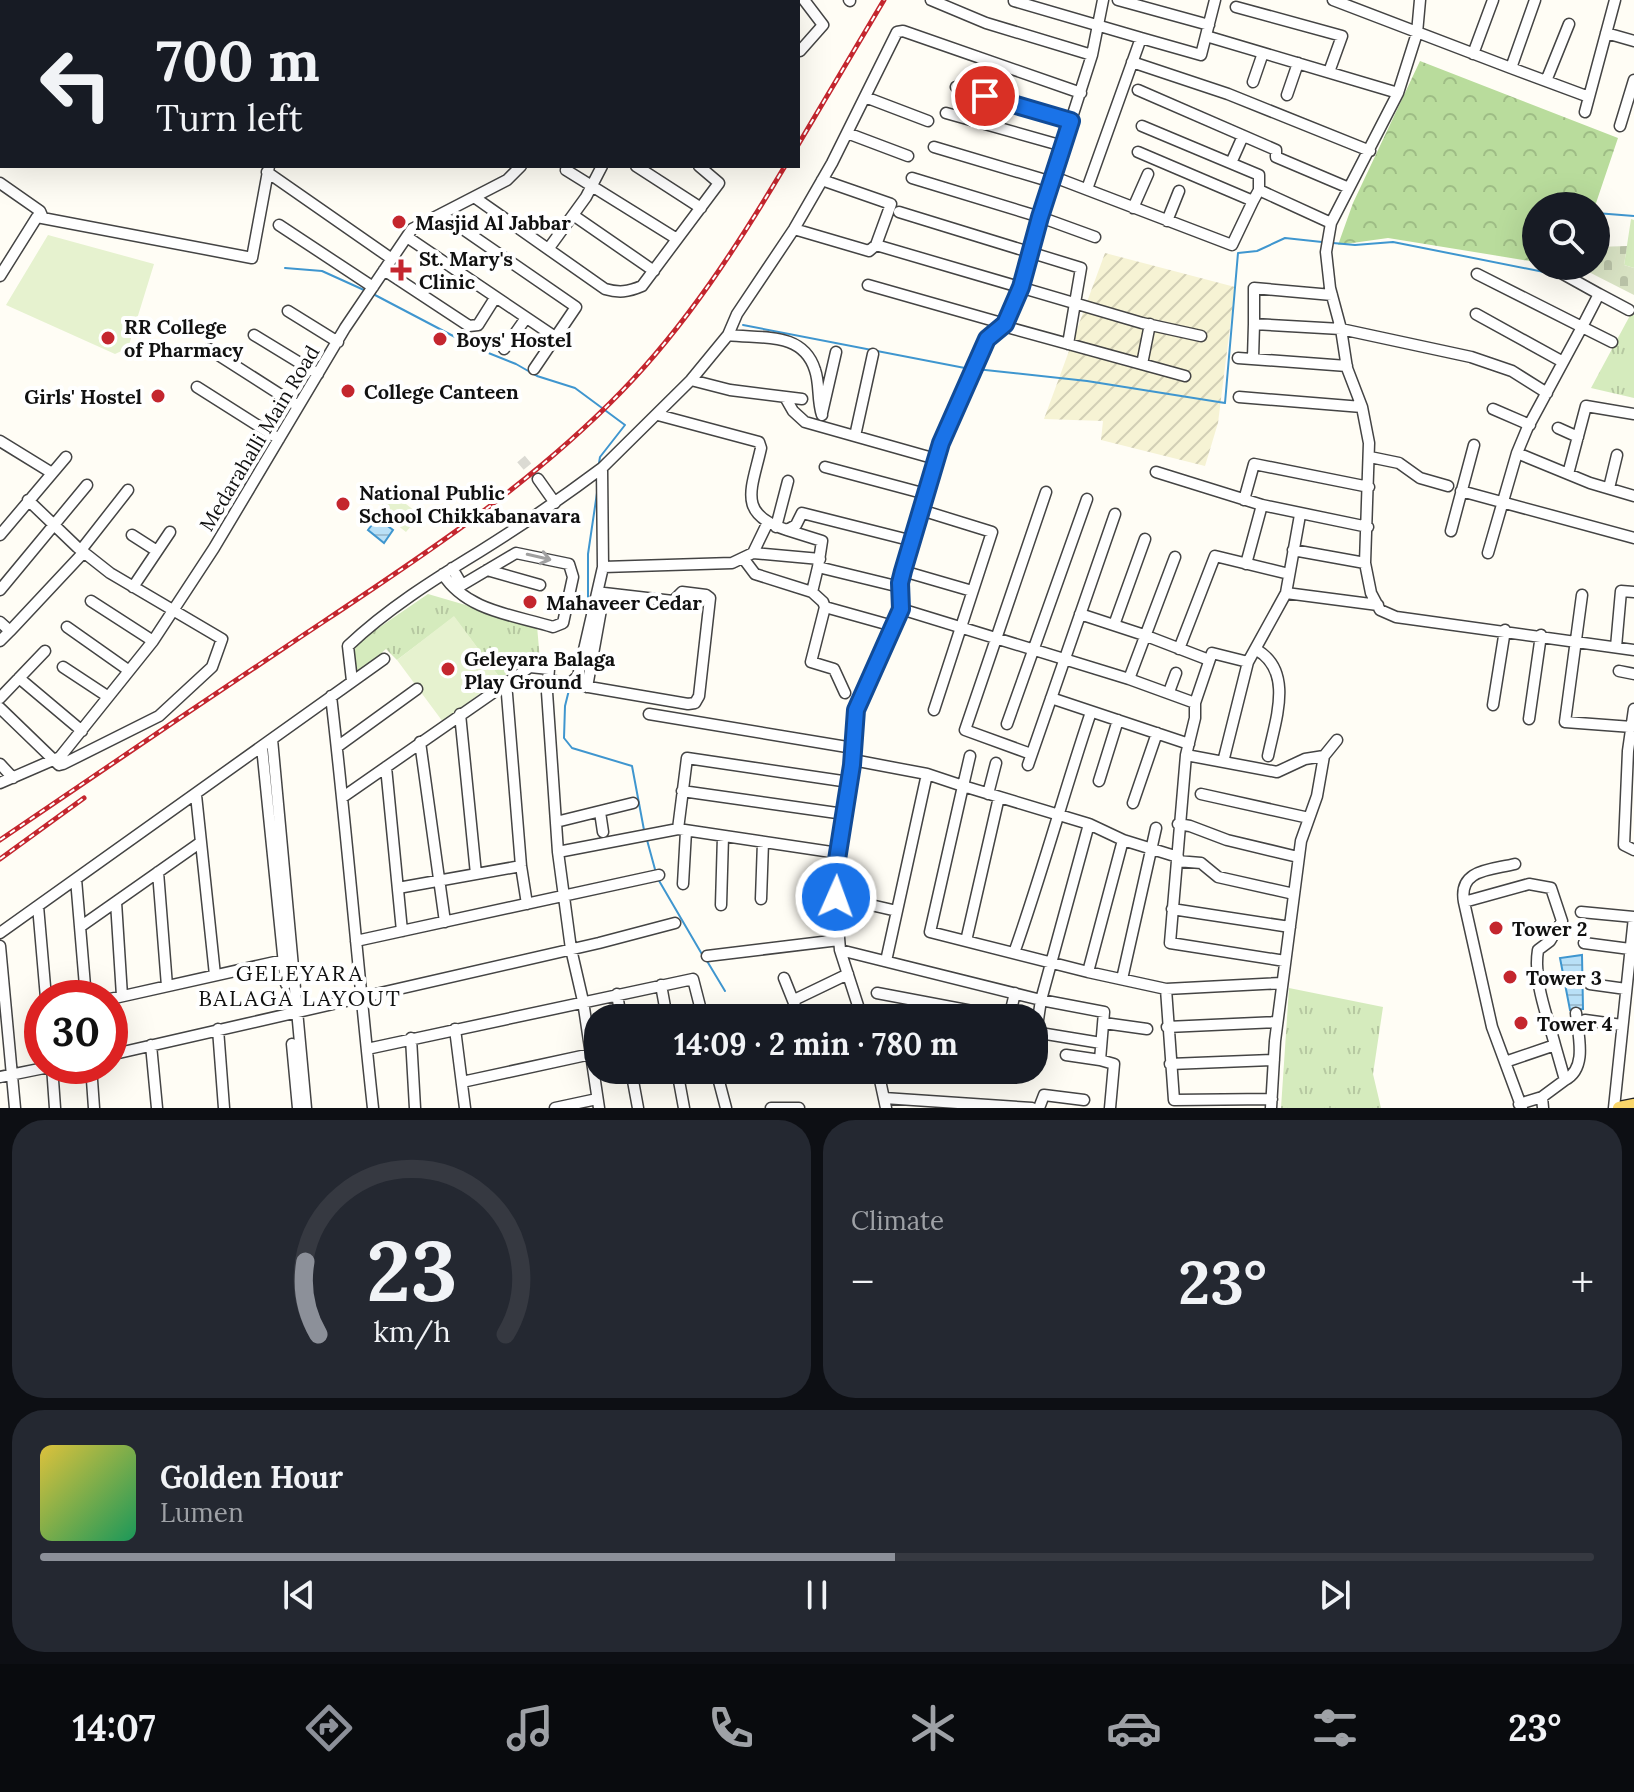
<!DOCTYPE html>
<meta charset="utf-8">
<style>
body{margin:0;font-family:Lora,serif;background:#242831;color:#f1f3f6;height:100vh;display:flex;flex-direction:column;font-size:30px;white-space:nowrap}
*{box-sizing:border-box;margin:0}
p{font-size:26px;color:#9ea1a6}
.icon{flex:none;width:44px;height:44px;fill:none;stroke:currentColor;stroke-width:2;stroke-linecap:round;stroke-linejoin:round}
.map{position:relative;height:1108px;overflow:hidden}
.details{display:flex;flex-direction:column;gap:12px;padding:12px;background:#0d0f14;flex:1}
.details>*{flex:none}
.guide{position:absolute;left:0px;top:0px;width:800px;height:168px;box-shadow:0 8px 32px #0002;background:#171b24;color:#f1f3f6;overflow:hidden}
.controls{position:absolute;left:1522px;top:192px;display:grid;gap:16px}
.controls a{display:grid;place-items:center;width:88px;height:88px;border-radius:50%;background:#171b24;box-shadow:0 8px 32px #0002;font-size:40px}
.speed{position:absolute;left:24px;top:980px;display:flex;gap:16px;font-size:40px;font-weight:700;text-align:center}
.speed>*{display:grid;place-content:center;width:104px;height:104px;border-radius:50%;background:#171b24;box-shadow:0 8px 32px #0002;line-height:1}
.speed .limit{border:12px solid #d22;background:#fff;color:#111}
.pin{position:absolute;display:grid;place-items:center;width:68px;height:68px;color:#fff;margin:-34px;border:4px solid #fff;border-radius:50%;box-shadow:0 2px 8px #0007}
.me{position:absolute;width:88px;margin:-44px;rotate:2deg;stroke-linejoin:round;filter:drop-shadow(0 0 6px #0008)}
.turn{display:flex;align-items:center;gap:28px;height:168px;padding:0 24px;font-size:36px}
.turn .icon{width:104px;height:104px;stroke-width:2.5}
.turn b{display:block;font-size:56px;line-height:68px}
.big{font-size:60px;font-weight:700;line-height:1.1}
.details .tile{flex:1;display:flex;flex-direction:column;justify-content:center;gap:12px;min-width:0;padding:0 28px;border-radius:32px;background:#242831}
.details .dial{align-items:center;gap:0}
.dial svg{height:208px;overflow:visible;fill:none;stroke:#363941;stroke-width:7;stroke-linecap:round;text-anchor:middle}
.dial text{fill:#f1f3f6;stroke:none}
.song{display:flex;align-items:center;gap:24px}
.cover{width:96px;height:96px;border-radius:12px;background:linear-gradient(135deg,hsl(50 70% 55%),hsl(150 70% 35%))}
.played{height:8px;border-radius:4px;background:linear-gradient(90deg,#8c9099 55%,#363941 55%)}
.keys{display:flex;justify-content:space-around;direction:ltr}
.heat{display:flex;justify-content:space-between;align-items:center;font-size:44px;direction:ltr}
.details .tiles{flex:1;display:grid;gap:12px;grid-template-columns:1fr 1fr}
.tile:last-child{grid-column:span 2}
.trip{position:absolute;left:584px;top:1004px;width:464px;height:80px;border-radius:32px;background:#171b24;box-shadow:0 8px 32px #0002;font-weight:700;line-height:80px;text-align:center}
.dock{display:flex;height:128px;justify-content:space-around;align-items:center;background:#090b0e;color:#9ea1a6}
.dock .icon{width:56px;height:56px}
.dock .active{color:#8c9099}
.dock b{font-size:36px;color:#f1f3f6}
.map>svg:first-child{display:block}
.farmland{fill:url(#farmland-furrows)}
.grass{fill:url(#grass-tufts)}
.forest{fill:url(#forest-crowns)}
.cemetery{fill:url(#cemetery-stones)}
.pitch{fill:#e6f2cf}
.water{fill:url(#water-rules);stroke:#3f96cf;stroke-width:2}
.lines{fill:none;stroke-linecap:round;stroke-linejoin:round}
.stream{stroke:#3f96cf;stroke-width:2}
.minor-tunnel{stroke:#dbdad3;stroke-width:10;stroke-dasharray:10 5;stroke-linecap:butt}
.minor-casing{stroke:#444;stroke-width:13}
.major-casing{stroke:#222;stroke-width:15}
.minor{stroke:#fff;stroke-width:10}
.major{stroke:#f9d66b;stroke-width:12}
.rail-casing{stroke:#c4262e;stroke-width:5}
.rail{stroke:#fff;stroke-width:2;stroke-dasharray:6;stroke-linecap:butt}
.oneway{stroke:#a0a0a0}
.route-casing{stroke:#114b97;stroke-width:20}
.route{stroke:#1a73e8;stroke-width:14}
.poi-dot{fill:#c4262e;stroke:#fff;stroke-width:3}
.labels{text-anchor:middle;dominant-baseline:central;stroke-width:8;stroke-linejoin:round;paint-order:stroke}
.poi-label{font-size:20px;font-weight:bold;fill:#111;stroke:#fff;text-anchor:start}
.street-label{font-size:20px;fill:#111;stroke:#fff}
.neighbourhood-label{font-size:22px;letter-spacing:2px;fill:#111;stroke:#fff}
</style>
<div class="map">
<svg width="1634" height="1108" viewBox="0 0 1634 1108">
<defs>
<pattern id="farmland-furrows" width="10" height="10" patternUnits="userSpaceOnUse" patternTransform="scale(2)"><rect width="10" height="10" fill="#f6f3d4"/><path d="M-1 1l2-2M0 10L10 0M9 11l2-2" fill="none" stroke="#d2cfb5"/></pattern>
<pattern id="grass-tufts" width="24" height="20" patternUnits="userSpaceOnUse" patternTransform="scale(2)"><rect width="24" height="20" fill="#d5ebbd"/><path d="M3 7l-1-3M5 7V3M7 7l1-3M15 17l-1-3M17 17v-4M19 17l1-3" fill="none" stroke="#b6c8a1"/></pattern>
<pattern id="forest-crowns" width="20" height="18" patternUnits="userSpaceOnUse" patternTransform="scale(2)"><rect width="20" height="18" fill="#b9dc9c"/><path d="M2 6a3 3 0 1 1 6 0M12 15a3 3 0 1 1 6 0" fill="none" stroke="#9ebc85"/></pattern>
<pattern id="cemetery-stones" width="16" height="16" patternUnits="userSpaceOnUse" patternTransform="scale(2)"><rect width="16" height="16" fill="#d9e3c4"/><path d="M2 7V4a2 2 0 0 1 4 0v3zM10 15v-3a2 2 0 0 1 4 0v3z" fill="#b9c2a7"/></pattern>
<pattern id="water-rules" width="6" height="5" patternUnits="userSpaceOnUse" patternTransform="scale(2)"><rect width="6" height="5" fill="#b9e0f7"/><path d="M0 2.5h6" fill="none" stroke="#9ebfd3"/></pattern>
</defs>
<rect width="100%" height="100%" fill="#fffdf5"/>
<!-- farmland -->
<path class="farmland" d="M1105 253 1235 287 1218 423 1205 466 1101 440 1103 421 1044 419Z"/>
<!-- grass -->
<path class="grass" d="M1631 219 1634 220V268L1624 265Z
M1634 308V398L1591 388Z
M428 594 537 626 540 660H530L500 678 454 617 397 660 386 649 355 677V644Z
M1289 988 1383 1007 1373 1074 1381 1108H1281Z"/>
<!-- forest -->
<path class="forest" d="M1420 61 1618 138 1595 206H1536V262L1388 238 1338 245 1353 203Z"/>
<!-- cemetery -->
<path class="cemetery" d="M1627 246 1624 265 1634 268V295L1577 266H1596V247Z"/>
<!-- pitch -->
<path class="pitch" d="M48 235 154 264 128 348 115 354 6 305Z
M392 493 420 515 406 532 378 510Z
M454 616 500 678 443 722 397 660Z"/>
<!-- water -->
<path class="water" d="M377 518 393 530 384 543 368 530Z
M1582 955 1583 1009 1570 1010 1560 958Z"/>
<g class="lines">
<!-- stream -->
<path class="stream" d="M1596 213 1634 216
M1333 243 1355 245 1393 242 1559 275
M285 268 322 271 364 290
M375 295 476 348 516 364 537 376 575 388 625 425 600 457 599 463
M743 325 970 369
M976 369 1087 381 1225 403 1238 253 1257 251 1285 238 1322 242
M588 610V554L597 493
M569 690 565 706 564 738 572 748 632 766 644 830
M647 840 656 873
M658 879 703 956
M707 961 725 991"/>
<!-- minor-tunnel -->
<path class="minor-tunnel" d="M521 459 538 479"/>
<!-- minor casing -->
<g class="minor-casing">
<path id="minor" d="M40 0 43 2
M106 0 109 2
M176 0 179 2
M263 0 266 2
M578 0 580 2
M683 0 685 2
M757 0 758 2
M849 0 850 1
M931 0 986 23 1092 55
M1118 0 1209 25
M1333 0 1511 68 1535 0
M1420 0 1417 33 1398 93 1331 223 1326 252 1330 288 1341 329 1347 368 1362 407 1369 443 1365 563 1371 593 1380 610 1396 617 1634 650
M1014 1 1141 38 1087 189
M353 2 354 0
M470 2 471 0
M516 2 518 0
M636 2 638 0
M1236 7 1342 36 1329 72
M0 27 2 29
M1606 33 1634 41
M1206 36 1398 93
M1141 38 1201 55 1215 0
M798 49 800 51 823 25 804 0
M1473 54 1493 0
M1132 62 1228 94 1370 151
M1511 68 1589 97 1615 0
M0 77 2 79
M1546 81 1569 24
M1253 82 1263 53
M956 87 1071 121
M1138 90 1276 150V157L1349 188
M1287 95 1298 63
M865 97 928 121
M1585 112 1589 97
M946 113 1063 146
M0 124 2 125
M1142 126 1259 175V190
M1620 126 1634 80
M847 133 908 156
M934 147 1052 182
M1138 152 1253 201 1259 190 1331 223
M1231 163 1243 136
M568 166 566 170 677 239
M636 166 701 208
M267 172 392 259
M1054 177 1232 245 1253 201
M912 178 1040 217 1095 237
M0 183 40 211 43 218
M474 197 605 289C619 293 628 292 642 286L719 183 699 166
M1133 208 1148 174
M899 212 1081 268 1068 344
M441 214 576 307 534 369
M573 215 654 271
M1167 221 1179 191
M279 225 373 287
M794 229 869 251 876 245 891 204 822 180
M407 237 555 337
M876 245 1142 323 1201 336
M549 248 586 197 602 166
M384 270 469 326 478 325 495 298
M1477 274 1582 327 1527 429 1517 453 1488 553
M1563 274 1599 294
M0 276 37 217 252 258 269 166
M868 285 1005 324
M288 311 338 342
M1476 314 1563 362
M1254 324V288L1332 295
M1003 326 1185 376
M254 335 318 374
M728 335C762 339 803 331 815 370 820 384 817 400 822 415
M1612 342 1582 327 1599 294 1629 310
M209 349 298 406
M504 349 526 318
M1238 358 1347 366
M1253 358 1254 324 1341 329 1471 357 1512 371 1547 393
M1142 364 1150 324
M691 380 730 390 802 399
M197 387 279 439
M785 397 793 411 805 422 936 459
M1239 397 1362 407
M1493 409 1530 425
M822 413 836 352
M658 415 759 442 761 448C752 489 736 514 787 530L796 525 802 513 913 541
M1558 428 1578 437
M855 436 873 354
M0 441 52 473
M1517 453 1590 483 1634 496
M1370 457 1399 463 1420 478 1448 486
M825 467 926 494
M1156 472 1262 505
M1568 474 1586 406 1634 414
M538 479 555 503
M1609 488 1617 455
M1461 491 1634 538
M1244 500 1254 464 1369 487
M921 510 992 532 934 710
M776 527 788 481
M787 530 822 541 818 567 900 587
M1451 531 1474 445
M0 535 66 457
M132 535 157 551
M81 550 128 490
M1293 550 1365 563
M753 553 820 559
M743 558 755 574 812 592
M1246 564 1262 505 1368 527
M603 567 732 563 753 553 767 524
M818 567 812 592 823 602 825 607
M487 570 540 585
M903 571 972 591
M443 574C466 611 514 615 553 627L563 623 573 577 569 564 516 553 462 585 452 568
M133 587 170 532
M0 590 87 485
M1286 593 1300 515
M1582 595 1565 722 1632 727
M91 601 153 641
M901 609 1129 679 1195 703
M1080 614 1144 635 1209 660
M0 622 10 631 0 641
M1114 625 1145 539
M67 627 128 670
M10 631 84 552
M1616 647 1621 591 1634 592
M1179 649 1215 556 1289 574
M1255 649C1295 670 1275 721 1268 756
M1248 662 1212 653 1195 703V718L1186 755 1170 943 1285 961
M63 667 107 696
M1619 671 1634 674
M19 678 82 731
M1129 679 1175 557
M548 680 688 704 695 703 699 696 710 598 706 595 682 592 673 601 604 593 587 687
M352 681 348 646C387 609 433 580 479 552 521 526 562 498 602 468
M506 682 521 866 527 904
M569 684 578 676 603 567 602 468 691 380 728 335 737 314 794 229 832 163 897 32 903 31 1081 93
M1169 692 1176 673
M845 693 834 669 811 662 825 607 893 626
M331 696C347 833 358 971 373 1108
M0 698 45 651
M1051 698 1189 744
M1493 705 1505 630
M0 708 59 765 63 764 159 716 212 667 222 639 110 573 77 547 28 500
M1634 709 1628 751 1624 845 1634 850
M460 714 476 874
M649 714 853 748
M1529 719 1541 635
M1007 724 1087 499
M272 739 306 1108
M420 742 445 922
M262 747 286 984
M337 747 417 689
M1031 754 965 730 1046 492
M1186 755 1277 772 1305 759 1324 756
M853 760 927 774
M1223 762 1248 662 1286 593 1378 605
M0 764 13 778
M1028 765 1115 514
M386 767 402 931
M1099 781 1118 720
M0 783 60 757 153 641 214 548 345 328 412 229 507 180 521 166
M682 791 844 814
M988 794 996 763
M1201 794 1309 818
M196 795 215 975
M343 797 530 667 549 669 547 692 558 852 571 949 583 1001 599 1108
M1133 803 1157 733
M600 812 603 832
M556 822 633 803
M1089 824 1123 840
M1178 824 1190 826 1227 840 1298 857
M678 829 687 758 849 782
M558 852 678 829 838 853
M1178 857 1123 840 1088 972 1166 989 1282 983
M1177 861 1201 863 1218 877 1294 894
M158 872 167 986
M76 879 86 998
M683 884 686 831
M398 888 521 866
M836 897 897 911
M761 899 763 842
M116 902 122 996
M1464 902C1458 869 1491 870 1515 864
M721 905 723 836
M38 906 46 998
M1172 909 1290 927
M1581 912 1634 917 1614 1108
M80 927 201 842
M0 933 384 659
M356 941 659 875
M966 941 999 797
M1584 943 1630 949
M0 946 15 1108
M840 950 1041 1000 1089 824 963 786 930 932 1088 972
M1014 953C1042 874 1064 792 1091 712
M707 956 839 940
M886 961 927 774 963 786 970 756
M784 978 800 1018
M1122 979 1156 828
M1590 984 1626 989
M661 985 667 1018
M1166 989 1174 1100 1272 1099
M877 993 1009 1018 1015 993
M617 994 621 1018
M110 999 284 960
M794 1000 848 974
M862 1018 840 950 836 900V866L852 765 856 710 901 609 900 583 941 443 987 339 1005 324 1021 287 1040 217 1092 55 1103 0
M1585 1020 1622 1025
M1104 1023 1147 1029
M1167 1027 1277 1022
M218 1029 224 1108
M455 1029 465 1108
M1034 1032 1101 1043
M1036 1033 1041 1000 1104 1012 1100 1060 1114 1064 1110 1108
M411 1038 415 1108
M292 1044 298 1108
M151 1045 157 1108
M367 1049 693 979 703 1018
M110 1055 599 943 675 923
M1066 1055 1100 1060
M1505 1062 1555 1045C1547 1015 1533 981 1538 950L1550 941 1562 921 1551 888 1529 884 1464 902 1492 1027 1522 1108
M1170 1064 1274 1060
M52 1066 55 1108
M91 1066 94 1108
M631 1070 638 1108
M677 1070 684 1108
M716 1070 726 1108
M821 1070 879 1075
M878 1071 886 1108
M717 1075 789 1070
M0 1077 54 1066
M1565 1080C1588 1068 1578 1035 1576 1013
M462 1082 591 1054
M884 1098 1032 1108
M1519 1104 1542 1097
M555 1108 597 1099
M771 1108H799
M1039 1108 1044 1095 1084 1100
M1271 1108 1275 1041 1301 841 1317 796 1324 756 1337 740
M1543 1108 1542 1097 1565 1080 1555 1045"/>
</g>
<!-- major casing -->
<g class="major-casing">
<path id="major" d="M1619 1108 1634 1105"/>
</g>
<!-- minor -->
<use href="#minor" class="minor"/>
<!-- major -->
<use href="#major" class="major"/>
<!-- rail casing -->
<g class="rail-casing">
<path id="rail" d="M798 145 884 0
M0 840C98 773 197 706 296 640 410 564 526 490 622 391 687 324 738 245 785 166
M0 859 84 798"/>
</g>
<!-- rail -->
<use href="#rail" class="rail"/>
</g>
<!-- one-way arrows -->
<defs><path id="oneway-shaft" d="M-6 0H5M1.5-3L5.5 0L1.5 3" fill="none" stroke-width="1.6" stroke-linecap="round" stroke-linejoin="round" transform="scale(2)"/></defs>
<use class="oneway" href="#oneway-shaft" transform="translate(539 557) rotate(13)"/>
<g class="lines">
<!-- route casing -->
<g class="route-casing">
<path id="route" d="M836 897V866L852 765 856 710 901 609 900 583 903 571 941 443 987 339 1005 324 1021 287 1040 217 1071 121 985 96"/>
</g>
<!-- route -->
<use href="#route" class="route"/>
</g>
<!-- markers -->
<g class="poi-dot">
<circle cx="399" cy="222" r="8"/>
<path d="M397 258h8v8h8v8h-8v8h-8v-8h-8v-8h8z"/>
<circle cx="108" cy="338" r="8"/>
<circle cx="440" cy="339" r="8"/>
<circle cx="348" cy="391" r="8"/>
<circle cx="158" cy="396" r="8"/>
<circle cx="343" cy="504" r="8"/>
<circle cx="530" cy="602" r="8"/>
<circle cx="448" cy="669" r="8"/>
<circle cx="1496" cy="928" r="8"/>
<circle cx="1510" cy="977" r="8"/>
<circle cx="1521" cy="1023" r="8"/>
</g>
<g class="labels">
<!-- poi labels -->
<g class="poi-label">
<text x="415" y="222">Masjid Al Jabbar</text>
<text x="419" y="258">St. Mary's<tspan x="419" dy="23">Clinic</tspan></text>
<text x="124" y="326">RR College<tspan x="124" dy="23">of Pharmacy</tspan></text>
<text x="456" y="339">Boys' Hostel</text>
<text x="364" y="391">College Canteen</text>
<text x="142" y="396" text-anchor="end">Girls' Hostel</text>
<text x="359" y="492">National Public<tspan x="359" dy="23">School Chikkabanavara</tspan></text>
<text x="546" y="602">Mahaveer Cedar</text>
<text x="464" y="658">Geleyara Balaga<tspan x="464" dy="23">Play Ground</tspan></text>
<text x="1512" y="928">Tower 2</text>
<text x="1526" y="977">Tower 3</text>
<text x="1537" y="1023">Tower 4</text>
</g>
<!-- street labels -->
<g class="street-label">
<text transform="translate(259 438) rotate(-59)">Medarahalli Main Road</text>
</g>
<!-- neighbourhood labels -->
<g class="neighbourhood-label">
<text x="300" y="973">GELEYARA<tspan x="300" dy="25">BALAGA LAYOUT</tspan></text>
</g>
</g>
</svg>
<div class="controls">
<a><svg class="icon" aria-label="search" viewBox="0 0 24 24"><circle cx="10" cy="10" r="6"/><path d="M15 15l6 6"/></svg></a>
</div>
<div class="speed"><div class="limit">30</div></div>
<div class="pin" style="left:985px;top:96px;background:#d93025"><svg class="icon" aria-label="arrive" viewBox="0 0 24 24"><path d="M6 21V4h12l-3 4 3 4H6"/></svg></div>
<svg class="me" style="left:836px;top:897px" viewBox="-20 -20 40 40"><circle r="17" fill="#1a73e8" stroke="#fff" stroke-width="3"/><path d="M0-11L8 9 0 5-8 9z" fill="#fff"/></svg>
<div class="trip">14:09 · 2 min · 780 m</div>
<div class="guide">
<div class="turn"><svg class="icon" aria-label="left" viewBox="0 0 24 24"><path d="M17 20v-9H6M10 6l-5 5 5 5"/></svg><div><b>700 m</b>Turn left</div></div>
</div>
</div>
<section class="details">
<div class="tiles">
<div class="tile dial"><svg viewBox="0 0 100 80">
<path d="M14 69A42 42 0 1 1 86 69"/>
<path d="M14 69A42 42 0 0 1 9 41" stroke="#8c9099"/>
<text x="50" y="56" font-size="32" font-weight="700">23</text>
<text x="50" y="72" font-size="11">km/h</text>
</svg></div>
<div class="tile"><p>Climate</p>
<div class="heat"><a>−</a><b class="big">23°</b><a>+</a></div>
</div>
<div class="tile">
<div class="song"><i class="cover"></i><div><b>Golden Hour</b><p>Lumen</p></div></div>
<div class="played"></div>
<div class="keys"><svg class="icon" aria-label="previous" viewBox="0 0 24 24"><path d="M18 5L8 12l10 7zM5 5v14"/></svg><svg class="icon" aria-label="pause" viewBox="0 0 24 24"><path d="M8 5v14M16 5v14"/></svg><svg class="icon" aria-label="next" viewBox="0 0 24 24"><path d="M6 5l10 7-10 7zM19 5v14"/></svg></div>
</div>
</div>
</section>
<nav class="dock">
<b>14:07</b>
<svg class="icon active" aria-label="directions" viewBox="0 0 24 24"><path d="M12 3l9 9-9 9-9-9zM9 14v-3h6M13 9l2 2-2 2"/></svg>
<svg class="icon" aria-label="music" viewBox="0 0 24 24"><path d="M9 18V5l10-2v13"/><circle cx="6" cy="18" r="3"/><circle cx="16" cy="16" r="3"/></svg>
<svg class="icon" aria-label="phone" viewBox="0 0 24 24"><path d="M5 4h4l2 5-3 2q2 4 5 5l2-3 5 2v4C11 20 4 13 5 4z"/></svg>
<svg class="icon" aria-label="climate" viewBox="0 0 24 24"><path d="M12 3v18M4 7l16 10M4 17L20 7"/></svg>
<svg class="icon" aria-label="car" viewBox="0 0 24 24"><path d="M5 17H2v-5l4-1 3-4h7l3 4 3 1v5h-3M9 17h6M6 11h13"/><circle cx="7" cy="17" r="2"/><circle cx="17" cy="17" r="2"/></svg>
<svg class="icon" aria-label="filters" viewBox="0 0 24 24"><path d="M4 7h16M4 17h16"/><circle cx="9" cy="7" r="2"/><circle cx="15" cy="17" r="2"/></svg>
<b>23°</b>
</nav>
